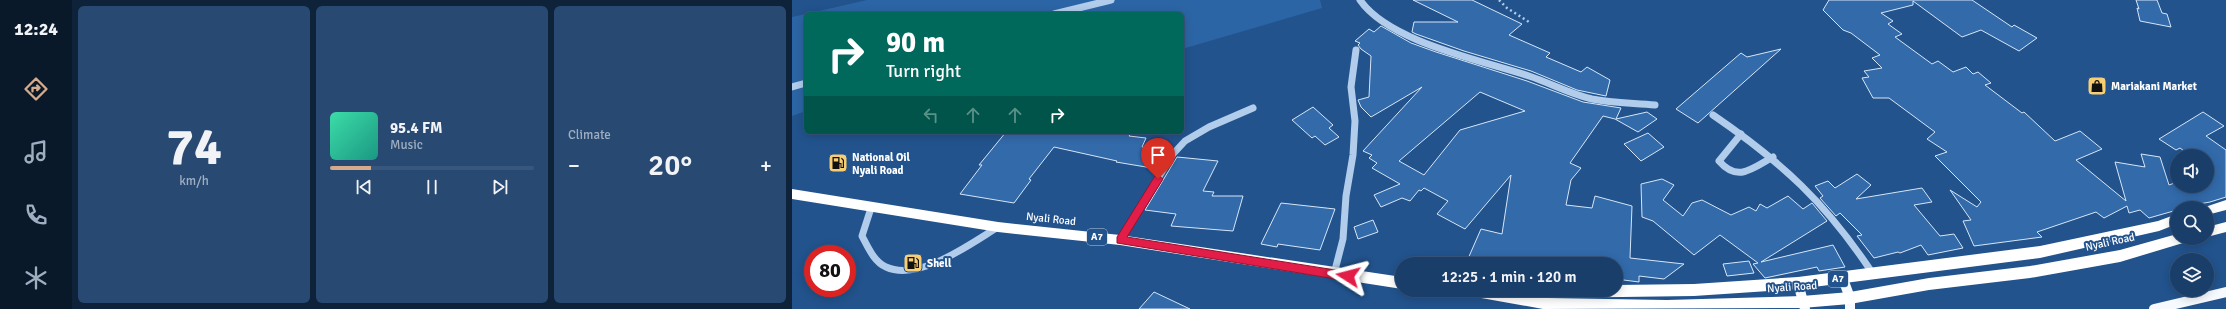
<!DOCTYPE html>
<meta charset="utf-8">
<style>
body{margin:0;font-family:Signika,sans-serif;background:#274972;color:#f1f3f6;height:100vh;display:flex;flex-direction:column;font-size:15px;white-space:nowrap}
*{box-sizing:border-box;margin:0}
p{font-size:13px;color:#9faec1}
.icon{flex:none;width:22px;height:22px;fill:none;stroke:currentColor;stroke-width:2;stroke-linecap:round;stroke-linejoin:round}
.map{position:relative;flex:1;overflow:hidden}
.side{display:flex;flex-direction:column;gap:6px;padding:6px;background:#0e223a;width:720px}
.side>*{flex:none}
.guide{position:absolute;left:12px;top:12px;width:380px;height:122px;border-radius:6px;box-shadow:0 2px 10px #0003,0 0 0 1px #38577e;background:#00695c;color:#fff;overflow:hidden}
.fabs{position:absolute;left:1378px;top:149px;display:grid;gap:8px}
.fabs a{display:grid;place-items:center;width:44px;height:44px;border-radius:50%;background:#1a3e6a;box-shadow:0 2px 10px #0003,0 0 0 1px #38577e;font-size:20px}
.speed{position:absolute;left:12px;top:245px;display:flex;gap:8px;font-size:20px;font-weight:700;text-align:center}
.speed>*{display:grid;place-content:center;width:52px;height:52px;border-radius:50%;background:#1a3e6a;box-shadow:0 2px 10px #0003,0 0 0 1px #38577e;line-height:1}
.speed .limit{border:6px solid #d22;background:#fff;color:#111}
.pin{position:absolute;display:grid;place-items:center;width:34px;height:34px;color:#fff;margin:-41px -17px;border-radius:50% 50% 50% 0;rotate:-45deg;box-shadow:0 0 4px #0007}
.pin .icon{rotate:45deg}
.me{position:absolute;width:44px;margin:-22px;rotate:279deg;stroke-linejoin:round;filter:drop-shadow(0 0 3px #0008)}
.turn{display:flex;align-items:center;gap:14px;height:84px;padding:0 16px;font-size:18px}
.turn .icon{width:52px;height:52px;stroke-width:2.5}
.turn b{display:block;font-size:28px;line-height:34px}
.lanes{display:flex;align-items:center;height:38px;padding:0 16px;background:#0003;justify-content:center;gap:20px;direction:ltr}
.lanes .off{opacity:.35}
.big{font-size:30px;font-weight:600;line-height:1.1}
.side .card{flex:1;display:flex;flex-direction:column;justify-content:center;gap:6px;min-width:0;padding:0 14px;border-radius:6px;background:#274972}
.side .dial{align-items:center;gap:0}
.dial b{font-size:52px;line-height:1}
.song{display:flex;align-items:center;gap:12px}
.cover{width:48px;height:48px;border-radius:6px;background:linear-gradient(135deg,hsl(160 70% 55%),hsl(170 70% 35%))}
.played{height:4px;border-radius:2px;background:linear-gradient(90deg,#d6ab8b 20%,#38577e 20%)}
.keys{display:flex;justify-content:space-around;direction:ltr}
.heat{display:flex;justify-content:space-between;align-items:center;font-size:22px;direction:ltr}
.side .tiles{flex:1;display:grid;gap:6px;grid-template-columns:repeat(3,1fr)}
.trip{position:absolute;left:603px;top:257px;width:228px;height:40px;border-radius:20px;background:#1a3e6a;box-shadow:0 2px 10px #0003,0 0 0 1px #38577e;font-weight:600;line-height:40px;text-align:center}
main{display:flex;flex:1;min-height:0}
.menu{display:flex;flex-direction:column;width:72px;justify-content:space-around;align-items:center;background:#0a192a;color:#9faec1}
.menu .icon{width:28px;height:28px}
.menu .active{color:#d6ab8b}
.menu b{font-size:18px;color:#f1f3f6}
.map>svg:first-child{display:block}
.green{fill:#2c65a5}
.building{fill:#326aaa;stroke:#d6e6f8;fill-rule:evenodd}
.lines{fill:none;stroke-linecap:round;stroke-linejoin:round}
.path{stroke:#b1cdeb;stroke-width:2.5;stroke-dasharray:2 3;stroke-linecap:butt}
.minor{stroke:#b1cdeb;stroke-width:7}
.major{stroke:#f6f9fe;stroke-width:10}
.highway{fill:#fff;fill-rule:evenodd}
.route{fill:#e11d48;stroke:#92132f}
.labels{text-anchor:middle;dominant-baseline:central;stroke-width:4;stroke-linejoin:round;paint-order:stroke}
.shield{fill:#22538d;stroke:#bdcbdd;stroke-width:1}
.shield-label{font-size:10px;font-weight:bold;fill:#fff}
.poi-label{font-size:11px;font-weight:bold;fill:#fff;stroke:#22538d;text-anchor:start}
.street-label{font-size:11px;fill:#fff;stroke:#22538d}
</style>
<main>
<nav class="menu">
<b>12:24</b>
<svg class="icon active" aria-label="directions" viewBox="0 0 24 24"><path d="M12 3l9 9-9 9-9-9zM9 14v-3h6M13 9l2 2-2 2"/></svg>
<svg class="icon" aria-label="music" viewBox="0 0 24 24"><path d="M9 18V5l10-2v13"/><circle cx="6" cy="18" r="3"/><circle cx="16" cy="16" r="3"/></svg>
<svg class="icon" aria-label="phone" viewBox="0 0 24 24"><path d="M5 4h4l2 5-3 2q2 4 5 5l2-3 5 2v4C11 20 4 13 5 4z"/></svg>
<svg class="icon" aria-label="climate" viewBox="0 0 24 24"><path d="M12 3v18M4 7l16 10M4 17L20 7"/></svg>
</nav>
<section class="side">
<div class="tiles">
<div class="card dial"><b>74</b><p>km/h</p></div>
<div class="card">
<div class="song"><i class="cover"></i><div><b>95.4 FM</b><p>Music</p></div></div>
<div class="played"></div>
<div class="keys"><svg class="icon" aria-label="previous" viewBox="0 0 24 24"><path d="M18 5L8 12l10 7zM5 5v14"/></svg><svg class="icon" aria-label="pause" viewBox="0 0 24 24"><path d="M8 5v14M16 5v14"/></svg><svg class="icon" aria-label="next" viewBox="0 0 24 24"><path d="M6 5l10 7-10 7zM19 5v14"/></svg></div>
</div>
<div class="card"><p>Climate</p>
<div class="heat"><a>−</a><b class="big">20°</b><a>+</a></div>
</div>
</div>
</section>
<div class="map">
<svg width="1434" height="309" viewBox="0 0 1434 309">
<rect width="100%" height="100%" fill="#22538d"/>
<!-- green -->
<path class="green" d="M75 0H528L530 8 390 49V14H14Z
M14 14V111L0 116V17Z"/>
<!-- building -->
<path class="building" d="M621 0H680L730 24 717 35 758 53 754 57 789 72 795 67 818 80 814 96 785 90 739 71 672 51 624 34 620 32 622 22H666Z
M1037 0H1180L1220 27 1222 25 1245 38 1227 51 1189 30 1170 37 1121 1V5L1089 13 1101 21 1096 24 1110 34 1103 37 1140 64 1146 61 1161 72 1174 67 1181 74 1186 72 1199 83 1193 85 1230 113 1232 112 1263 141 1288 131 1310 149 1284 160 1334 201 1323 162 1353 167 1349 154 1368 157 1377 185 1385 182V186H1415V171L1418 170 1415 168V156H1399L1388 148 1384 150 1367 139 1411 112 1432 126 1414 136 1434 150V197L1418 202 1385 208V210L1357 218 1348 210 1337 213 1335 206 1312 218 1304 212 1245 232 1250 237 1182 246 1171 221 1179 220 1158 190 1185 207 1189 202 1143 156 1155 152 1135 139 1143 132 1097 98H1081L1070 78 1077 77 1072 71 1090 68 1080 58 1088 55 1059 33 1051 30 1031 10Z
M1344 0H1365L1370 13 1375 14 1379 27 1348 21 1345 8 1347 9Z
M589 26 619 43 644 52 735 81 791 102 829 108 824 119 855 112 865 119 846 132 823 119 811 116 778 163 789 168 779 180 774 205 800 208 803 196 840 206 838 258 892 264 872 279 847 276V282L824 279V264H707L698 262 697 264H685L675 261 689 229 710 234 719 175 673 229 645 214 656 201 632 188 629 191 627 190 618 201 610 198 589 207 582 195 608 184 580 168 585 163 577 158 580 155 571 151 630 87 579 117 569 107 566 100 577 97 579 56 569 49 566 45 568 43 563 41 577 29 582 32ZM688 92 733 111 668 130 632 175 607 161Z
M989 49 906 123 884 109 949 53 955 57Z
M521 107 541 125 537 128 547 137 533 145 523 136 520 138 500 120Z
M214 132H340L337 136 354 138 350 147 372 150 368 155H374L366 169 324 162 325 161 262 147 237 179 239 180 222 203 168 194 190 165H187Z
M856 133 872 147 849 161 832 144Z
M385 157 426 161 411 191 422 192 420 196H451L441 231 379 226 384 214 353 210Z
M1065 174 1079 185 1064 199 1130 188 1140 202 1122 205 1148 236 1162 234 1171 248 1136 255 1129 245 1108 253 1106 252 1082 258 1065 236 1070 235 1048 213 1044 216 1028 198 1031 196 1023 186 1036 181 1043 188Z
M870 179 882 185 871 200 891 216 900 203 910 200 939 215 957 207 964 211 968 204 975 208 996 196 1011 209 1020 203 1035 221 969 262 1041 245 1053 267 1027 271 1025 267 973 278 961 264 966 263 928 235 902 255 861 221 850 217 849 184Z
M489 203 543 209 528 250 486 244 485 247 469 244Z
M581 220 586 232 566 239 562 227Z
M957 261 962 273 935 276 931 264Z
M362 292 398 309H347Z"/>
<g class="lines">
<!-- path -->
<path class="path" d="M707 0 715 8 737 22"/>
<!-- minor -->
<path class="minor" d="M568 0C597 42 689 60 737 76 758 83 778 94 800 99 820 103 842 103 863 105
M262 14 319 0
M0 87 14 83
M921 115C990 162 1035 204 1081 274
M949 134 927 161C946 183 961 168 981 157
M79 208 70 236C76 247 82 262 94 267 127 282 178 244 206 227
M328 240 381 154 393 141 417 127 461 108
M542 274 551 239 554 196 561 155 563 121 559 87 564 50"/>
<!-- major -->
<path class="major" d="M1051 279 1058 298V309
M1006 283 1013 309
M1362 309 1434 292"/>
<!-- highway -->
<path class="highway" d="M0 189 206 222 328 235 610 277V289L328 245 206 232 0 199Z
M1434 200V210L1415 215V208H1410Z
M1385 214V224L1367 231 1248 258 1006 289 902 296 756 298 875 300 1010 296 1058 292 1137 278 1238 266 1328 250 1385 234V238H1398L1396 242 1391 243 1328 262 1238 278 1137 290 1058 304 1010 308 751 309 678 296 673 294 671 290H824V285L902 284 1006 277 1248 246 1366 221Z
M1434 222V232L1415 237V227Z"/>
</g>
<!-- route -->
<path class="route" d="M366 175 371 179 335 237 556 272 560 273V279L556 281 325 243V237L363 176Z"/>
<!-- icons -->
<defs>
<g id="shop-square" transform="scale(1)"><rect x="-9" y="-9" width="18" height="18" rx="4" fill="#f7ce73" stroke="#22538d"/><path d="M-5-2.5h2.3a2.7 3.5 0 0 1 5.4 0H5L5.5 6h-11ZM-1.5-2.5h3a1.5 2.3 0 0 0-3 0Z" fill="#111"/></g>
<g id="fuel-square" transform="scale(1)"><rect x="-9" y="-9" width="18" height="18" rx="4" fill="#f7ce73" stroke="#22538d"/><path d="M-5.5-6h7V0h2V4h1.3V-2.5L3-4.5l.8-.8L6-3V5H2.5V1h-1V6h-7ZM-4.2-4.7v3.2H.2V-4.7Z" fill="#111"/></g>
</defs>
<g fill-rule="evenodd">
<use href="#shop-square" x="1305" y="86"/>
<use href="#fuel-square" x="46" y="163"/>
<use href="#fuel-square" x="121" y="263"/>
</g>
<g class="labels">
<!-- shield labels -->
<g class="shield">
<rect x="295" y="229" width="20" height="16" rx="3"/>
<rect x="1036" y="271" width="20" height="16" rx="3"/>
</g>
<g class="shield-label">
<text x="305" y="237">A7</text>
<text x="1046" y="279">A7</text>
</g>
<!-- poi labels -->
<g class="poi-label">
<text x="1319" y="86">Mariakani Market</text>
<text x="60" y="157">National Oil<tspan x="60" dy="13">Nyali Road</tspan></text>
<text x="135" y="263">Shell</text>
</g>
<!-- street labels -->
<g class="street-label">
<text transform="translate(259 219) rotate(6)">Nyali Road</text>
<text transform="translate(1318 242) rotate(-12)">Nyali Road</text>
<text transform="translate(1000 287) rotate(-4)">Nyali Road</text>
</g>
</g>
</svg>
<div class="fabs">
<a><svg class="icon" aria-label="sound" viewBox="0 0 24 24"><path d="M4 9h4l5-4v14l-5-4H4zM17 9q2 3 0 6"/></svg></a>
<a><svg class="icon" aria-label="search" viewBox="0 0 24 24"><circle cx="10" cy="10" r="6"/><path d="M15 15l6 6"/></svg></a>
<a><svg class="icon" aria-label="layers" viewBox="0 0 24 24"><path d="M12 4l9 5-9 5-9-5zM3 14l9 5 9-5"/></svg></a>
</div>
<div class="speed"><div class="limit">80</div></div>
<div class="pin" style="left:366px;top:179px;background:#d93025"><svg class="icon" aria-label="arrive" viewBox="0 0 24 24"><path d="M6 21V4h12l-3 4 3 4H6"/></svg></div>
<svg class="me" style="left:556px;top:276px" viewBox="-20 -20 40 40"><path d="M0-17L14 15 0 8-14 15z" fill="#e11d48" stroke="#fff" stroke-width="4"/></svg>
<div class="trip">12:25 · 1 min · 120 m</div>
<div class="guide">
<div class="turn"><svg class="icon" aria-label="right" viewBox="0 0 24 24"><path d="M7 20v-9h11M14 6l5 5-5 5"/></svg><div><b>90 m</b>Turn right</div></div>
<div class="lanes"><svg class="icon off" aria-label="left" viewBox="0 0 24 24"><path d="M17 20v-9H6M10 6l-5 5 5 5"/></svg><svg class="icon off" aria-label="ahead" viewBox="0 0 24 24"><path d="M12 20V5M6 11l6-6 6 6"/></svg><svg class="icon off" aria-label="ahead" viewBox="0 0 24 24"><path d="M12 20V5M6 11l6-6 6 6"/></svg><svg class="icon" aria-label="right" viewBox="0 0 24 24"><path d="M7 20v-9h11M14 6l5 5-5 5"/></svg></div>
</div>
</div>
</main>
